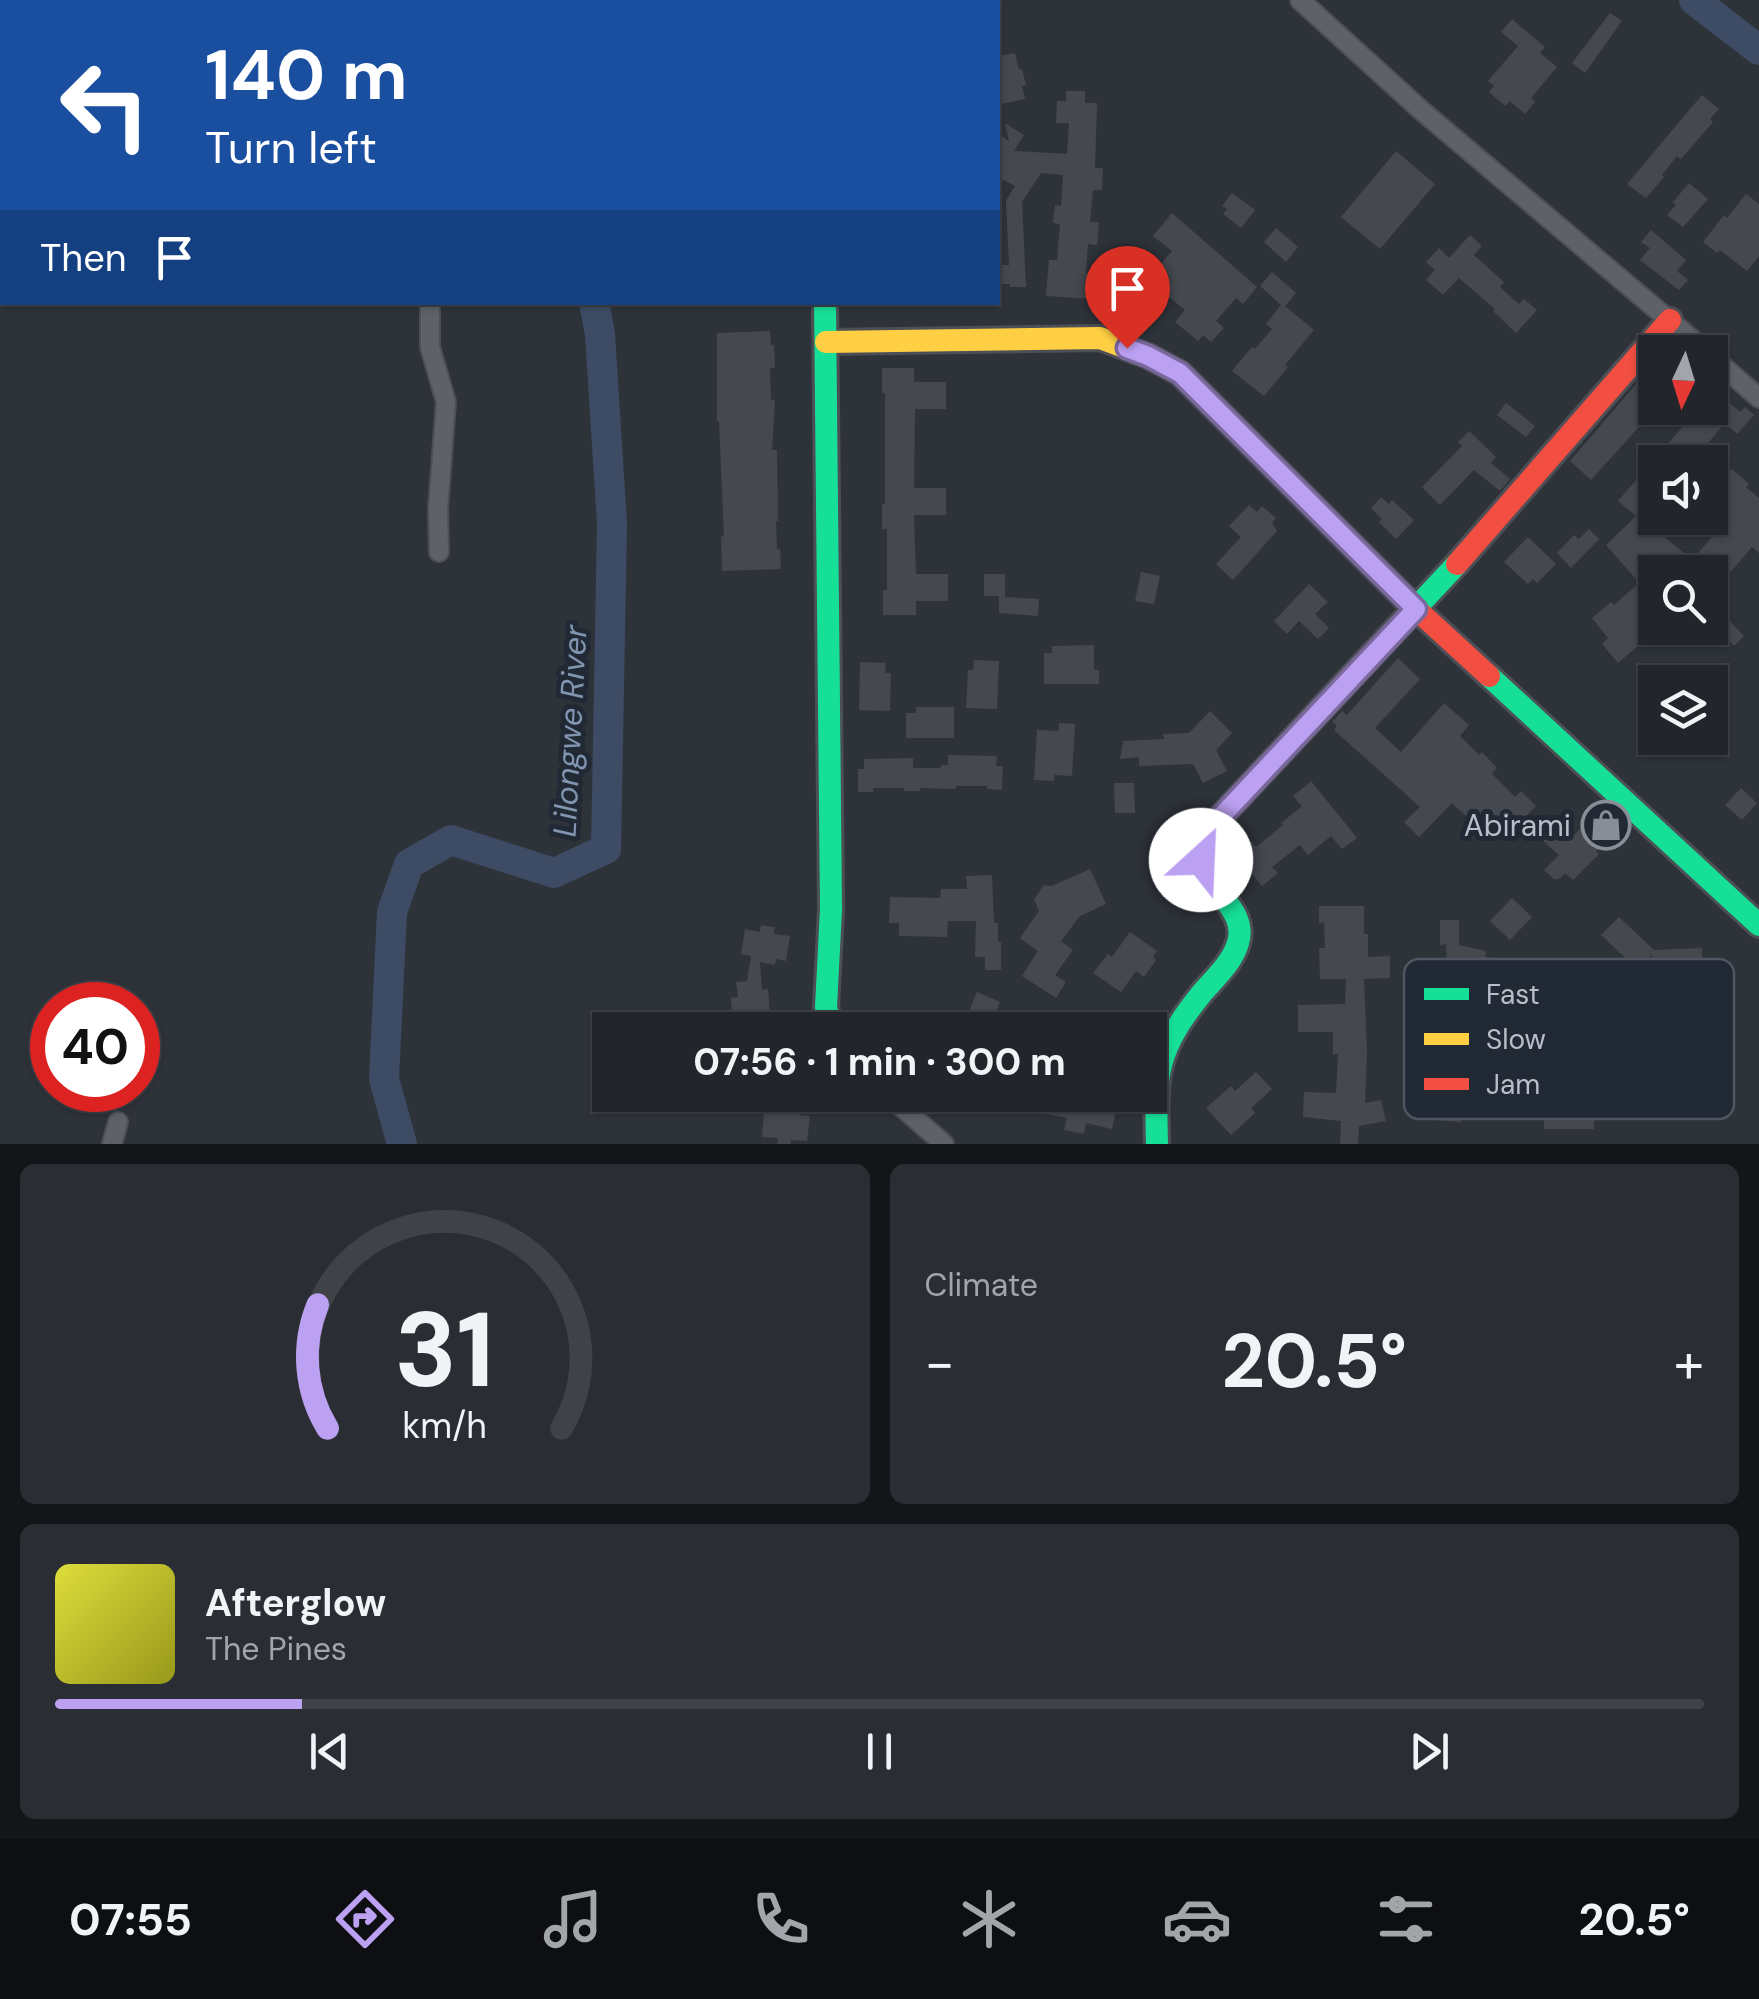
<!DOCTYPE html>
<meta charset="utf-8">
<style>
body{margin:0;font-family:"DM Sans",sans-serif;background:#2a2e34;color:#f1f3f6;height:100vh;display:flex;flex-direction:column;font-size:38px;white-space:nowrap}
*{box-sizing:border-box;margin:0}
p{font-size:32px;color:#a2a5a9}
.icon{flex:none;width:55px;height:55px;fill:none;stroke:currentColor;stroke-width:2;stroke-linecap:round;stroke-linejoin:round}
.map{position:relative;height:1144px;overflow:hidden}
.drawer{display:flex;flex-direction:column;gap:20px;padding:20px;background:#131518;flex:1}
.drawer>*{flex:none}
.hud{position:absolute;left:0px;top:0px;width:1000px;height:305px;box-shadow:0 2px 8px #0004,0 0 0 2px #3f4348;background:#1a4fa0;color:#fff;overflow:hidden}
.needle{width:65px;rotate:184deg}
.controls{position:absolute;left:1638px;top:335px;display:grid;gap:20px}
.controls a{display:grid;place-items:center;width:90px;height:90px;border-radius:0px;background:#22262c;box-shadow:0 2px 8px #0004,0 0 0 2px #3f4348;font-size:50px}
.speed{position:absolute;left:30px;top:982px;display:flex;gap:20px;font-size:50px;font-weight:700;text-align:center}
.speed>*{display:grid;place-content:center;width:130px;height:130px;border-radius:50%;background:#22262c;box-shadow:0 2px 8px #0004,0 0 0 2px #3f4348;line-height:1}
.speed .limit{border:15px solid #d22;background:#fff;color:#111}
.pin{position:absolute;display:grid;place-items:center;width:85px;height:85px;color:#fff;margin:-102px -42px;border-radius:50% 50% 50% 0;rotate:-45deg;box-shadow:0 0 10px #0007}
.pin .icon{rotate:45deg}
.me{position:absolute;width:110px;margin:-55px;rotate:25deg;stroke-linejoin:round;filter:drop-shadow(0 0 8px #0008)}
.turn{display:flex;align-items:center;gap:35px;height:210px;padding:0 40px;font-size:45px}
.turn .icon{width:130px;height:130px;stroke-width:2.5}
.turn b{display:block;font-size:70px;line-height:85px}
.then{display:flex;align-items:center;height:95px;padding:0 40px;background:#0003;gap:20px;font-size:38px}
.big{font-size:75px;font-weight:700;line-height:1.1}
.drawer .tile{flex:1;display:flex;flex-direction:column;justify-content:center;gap:15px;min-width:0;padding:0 35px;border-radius:15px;background:#2a2e34}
.drawer .dial{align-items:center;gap:0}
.dial svg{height:260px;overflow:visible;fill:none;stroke:#3f4348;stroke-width:7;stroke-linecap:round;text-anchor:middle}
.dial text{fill:#f1f3f6;stroke:none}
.song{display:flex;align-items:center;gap:30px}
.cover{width:120px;height:120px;border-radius:15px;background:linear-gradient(135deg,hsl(60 70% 55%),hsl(60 70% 35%))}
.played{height:10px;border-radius:5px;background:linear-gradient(90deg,#bca0f2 15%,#3f4348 15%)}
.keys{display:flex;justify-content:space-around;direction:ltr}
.heat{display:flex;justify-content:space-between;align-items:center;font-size:55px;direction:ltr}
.drawer .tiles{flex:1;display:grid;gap:20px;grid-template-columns:1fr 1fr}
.tile:last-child{grid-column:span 2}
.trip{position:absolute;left:592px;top:1012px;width:575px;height:100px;border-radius:0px;background:#22262c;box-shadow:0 2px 8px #0004,0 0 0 2px #3f4348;font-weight:700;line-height:100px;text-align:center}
.tab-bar{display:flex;height:160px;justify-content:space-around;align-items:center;background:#0e0f12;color:#a2a5a9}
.tab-bar .icon{width:70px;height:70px}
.tab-bar .current{color:#bca0f2}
.tab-bar b{font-size:45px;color:#f1f3f6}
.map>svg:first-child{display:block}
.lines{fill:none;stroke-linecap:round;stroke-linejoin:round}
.river{stroke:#3d4c64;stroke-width:30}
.building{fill:#45494f}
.street-casing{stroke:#4c4f55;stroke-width:22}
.fast-casing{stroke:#4c4f55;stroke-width:28}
.slow-casing{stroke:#4c4f55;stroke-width:28}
.jam-casing{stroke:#4c4f55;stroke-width:28}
.street{stroke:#5e6168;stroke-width:18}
.fast{stroke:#16e098;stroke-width:22}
.slow{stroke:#ffcf43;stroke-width:22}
.jam{stroke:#f24e42;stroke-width:22}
.route-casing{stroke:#7a689d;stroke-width:25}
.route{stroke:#bca0f2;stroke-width:18}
.labels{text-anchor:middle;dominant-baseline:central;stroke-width:10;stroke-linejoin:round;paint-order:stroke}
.poi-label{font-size:30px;fill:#b9bfca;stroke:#212935;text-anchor:end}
.water-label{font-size:32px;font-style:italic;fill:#8295b0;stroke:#212935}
.key{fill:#212935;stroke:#4f5662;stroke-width:2.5}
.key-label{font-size:28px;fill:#b9bfca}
</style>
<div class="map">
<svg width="1759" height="1144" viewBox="0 0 1759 1144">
<rect width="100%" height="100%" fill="#2e333a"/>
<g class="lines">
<!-- river -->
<path class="river" d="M564 0V2
M1694 0 1759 50
M402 1144 384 1079 392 912 409 864 451 840 554 873 606 849 612 524 600 334 594 302"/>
</g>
<!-- building -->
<path class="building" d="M1610 13 1622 21 1585 73 1572 63Z
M1512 19 1545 47 1540 53 1557 67 1531 98 1535 102 1525 114 1510 101 1505 106 1489 92 1494 86 1488 81 1518 46 1501 32Z
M1015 53 1019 69H1022L1026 85 1022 86 1025 99 1001 104 998 88V56Z
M1066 91H1085V103H1097L1095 168H1103L1102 190H1093L1090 222H1099L1097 245 1088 244 1086 273 1095 274 1093 299 1046 296 1049 260H1057L1060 224 1053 223 1055 205 1061 206 1063 175 1041 173 1022 202 1026 287H1010V284H998V265H1009L1006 201 1015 186 998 177V134L1009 141 1005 123 1024 135 1014 151 1067 154 1069 123H1056L1057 101H1066Z
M1702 95 1719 109 1710 119 1713 122 1681 159 1677 156 1662 175 1664 177 1646 198 1627 184Z
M1396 151 1435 184 1380 249 1341 217Z
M1689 183 1708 199 1683 227 1667 215 1676 205 1673 202Z
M1232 193 1255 210 1241 228 1223 214 1227 209 1222 206Z
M1746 194 1759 204V256L1747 271 1720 250 1717 253 1703 242 1724 215 1727 218Z
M1172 213 1257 287 1243 304 1236 298 1216 321 1224 328 1211 342 1203 335 1198 341 1175 322 1185 310 1158 288 1167 277 1157 269 1172 251 1153 236Z
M1276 228 1298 247 1286 262 1264 242Z
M1651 230 1686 260 1677 271 1688 280 1679 290 1640 260 1650 248 1641 242Z
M1470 235 1482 246 1474 255 1504 282 1500 287 1519 304 1524 299 1537 310 1516 333 1493 311 1495 309 1459 278 1443 295 1426 280 1435 270 1426 262 1439 248 1449 258Z
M1272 272 1296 293 1285 306 1314 330 1285 365 1288 367 1264 396 1232 371 1252 347 1255 349 1272 329 1266 324 1281 305 1260 286Z
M770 331 771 345H774L775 368H770L771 400H775L772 450H777L778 521H776L777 549H780L781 569 722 571 721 537 724 536 719 421H717V333Z
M1655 362V409L1591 480 1570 461Z
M882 368H914V382H946V409H915L914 488H946V515H914L915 547 916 574H948V601H916V615H883V590H887V529H882V504H885V393H882Z
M1710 386 1740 412 1745 407 1754 415 1737 434 1725 423 1692 462H1655V518H1677L1662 535 1695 562 1685 572 1665 557 1637 580 1606 545 1636 516 1618 501 1699 408H1710Z
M1506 403 1535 426 1526 437 1497 415Z
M1469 431 1496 457 1491 463 1510 479 1500 491 1474 470 1440 505 1422 487 1462 446 1458 442Z
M1710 469 1723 479 1732 469 1749 484 1746 487 1759 498V553L1752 547 1722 582 1694 558 1722 525 1710 515Z
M1381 497 1389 504 1392 500 1414 520 1396 539 1379 522 1382 519 1371 508Z
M1249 505 1257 512 1262 506 1276 518 1272 523 1277 531 1233 580 1216 564 1241 537 1229 526Z
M1589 529 1599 539 1571 568 1557 553 1574 535 1579 539Z
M1528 537 1556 564 1537 583 1533 579 1528 584 1504 562Z
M1141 572 1160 576 1154 604 1135 601Z
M984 574H1005V597L1039 599 1038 616 999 613V596H984Z
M1640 582 1655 598V628L1643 638 1645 640 1618 663 1602 644 1608 638 1592 618 1611 602 1614 605Z
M1309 584 1328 602 1315 614 1329 628 1318 639 1299 621 1287 634 1274 621Z
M1720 611 1744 636 1734 646 1710 621Z
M1094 645V670H1099V684H1044V653H1052V646Z
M1398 658 1420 679 1375 728 1401 752 1444 703 1469 725 1460 736 1479 755 1482 752 1497 768 1492 774 1515 797 1521 791 1536 806 1508 835 1487 814 1476 825 1452 803 1419 837 1404 822 1420 807 1334 730 1337 726 1332 722 1342 711 1347 715Z
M974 660 999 661 997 709 966 708 968 670H973Z
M860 662 886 663 885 673H891L890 711 859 710Z
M916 707H954V738H906V713H916Z
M1210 711 1232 733 1216 750 1227 771 1203 783 1193 764 1139 766V757L1120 759 1123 741 1164 739 1163 734 1189 733Z
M1059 723 1075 724 1072 776 1054 775V781L1034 780 1037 730 1059 731Z
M948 755 997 756 996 766H1003L1002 790 987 789V786H956V789L920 788V791H904V788H873V792H858V769H864V759L913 758V768H941V765H948Z
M1311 781 1357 838 1342 849 1331 836 1308 855 1300 845 1272 867 1278 873 1262 886 1235 855 1252 841 1256 847 1283 825 1281 823 1302 806 1293 796Z
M1114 783H1134L1135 813H1115Z
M1741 788 1757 803 1742 820 1725 805Z
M1557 823 1572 837 1581 828 1599 848 1596 851 1599 854 1573 880 1565 873 1559 879H1554L1544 870 1559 855 1541 839Z
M1090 869 1106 904 1080 916 1061 941 1073 950 1055 975 1066 982 1056 998 1022 976 1038 951 1020 938 1039 911 1034 899 1044 885 1052 886Z
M992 875 994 923H998V942H1001V970H985V957H975L976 921H948L947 937 899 936V923H889L890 897 940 898 941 889H967L966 876Z
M1512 898 1532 917 1510 940 1490 921Z
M1319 906H1364V934H1368V957L1390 956V978L1364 979 1367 1054 1365 1103 1381 1100 1386 1121 1359 1126 1358 1144H1340L1341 1121 1303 1117 1304 1092 1336 1093 1338 1054H1333V1032H1298V1005L1345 1004 1346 979H1320L1319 948H1325L1324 922 1319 923Z
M1619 917 1654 950 1702 948 1703 973 1653 975 1652 955 1637 969 1601 935Z
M1440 920H1459V945L1486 951 1485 957 1495 959 1492 971 1468 966 1469 994H1448L1446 944 1440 945Z
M761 925 775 927 774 934 790 936 786 961 776 959 775 965 760 962 762 990 768 989 770 1014H765V1025L740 1027 739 1011 732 1012 731 998 738 997 736 982 747 981 751 956 741 954 745 929 760 932Z
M1130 932 1157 951 1153 957 1156 960 1144 977 1136 971 1121 992 1093 973 1108 954 1112 957Z
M977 992 1000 1002 988 1030H961Z
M1256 1072 1272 1089 1251 1108 1255 1113 1231 1135 1206 1108 1231 1086 1235 1091Z
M1437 1077 1470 1078 1469 1091 1482 1092 1480 1118 1461 1116V1122L1436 1120 1437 1113H1433Z
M1593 1077 1594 1129H1544L1543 1078Z
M1050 1095H1108L1119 1098 1112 1129 1086 1123 1084 1134 1064 1130 1067 1118 1046 1114Z
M775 1107 800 1110 799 1115 810 1116 807 1141 791 1140V1144H777L778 1138 762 1137 764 1112 775 1113Z"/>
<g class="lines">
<!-- street casing -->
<g class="street-casing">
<path id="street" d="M435 0V2
M1300 0 1422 111 1707 352
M896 2 899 0
M430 302V347L446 402 438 509 439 552
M1710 355 1759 398
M888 1095 944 1144
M112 1144 118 1122"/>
</g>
<!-- fast casing -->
<g class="fast-casing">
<path id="fast" d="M825 302 831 909 826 1007 831 1030
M1489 676 1759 925
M1157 1144C1155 1073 1156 1050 1202 993 1215 978 1232 963 1238 943 1250 905 1193 884 1204 845 1206 838 1211 830 1214 824L1457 564"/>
</g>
<!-- slow casing -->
<g class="slow-casing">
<path id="slow" d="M826 342 1100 338 1148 356 1180 373 1206 399"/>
</g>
<!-- jam casing -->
<g class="jam-casing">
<path id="jam" d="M1206 399 1416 609 1489 676
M1457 564 1670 320"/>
</g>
<!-- street -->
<use href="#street" class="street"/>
<!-- fast -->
<use href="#fast" class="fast"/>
<!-- slow -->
<use href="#slow" class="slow"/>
<!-- jam -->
<use href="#jam" class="jam"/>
</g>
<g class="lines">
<!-- route casing -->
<g class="route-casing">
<path id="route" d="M1127 348 1148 356 1180 373 1416 609 1214 824C1206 836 1201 845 1201 860"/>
</g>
<!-- route -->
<use href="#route" class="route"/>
</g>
<!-- icons -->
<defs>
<g id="shop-ring" transform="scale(2.5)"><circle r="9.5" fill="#212935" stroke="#888e98" stroke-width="1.5"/><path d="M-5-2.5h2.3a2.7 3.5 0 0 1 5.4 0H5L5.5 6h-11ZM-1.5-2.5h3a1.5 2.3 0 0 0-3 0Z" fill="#888e98"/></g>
</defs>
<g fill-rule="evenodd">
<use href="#shop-ring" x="1606" y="825"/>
</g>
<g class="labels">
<!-- poi labels -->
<g class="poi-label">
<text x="1571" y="825">Abirami</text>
</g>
<!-- water labels -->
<g class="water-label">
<text transform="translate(570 731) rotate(-87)">Lilongwe River</text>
</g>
</g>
<!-- legend -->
<rect x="1404" y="959" width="330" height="160" rx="15" class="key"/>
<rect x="1424" y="988" width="45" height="12" fill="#16e098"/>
<rect x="1424" y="1033" width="45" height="12" fill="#ffcf43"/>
<rect x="1424" y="1078" width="45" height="12" fill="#f24e42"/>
<g class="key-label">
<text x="1486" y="1004">Fast</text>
<text x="1486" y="1049">Slow</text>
<text x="1486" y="1094">Jam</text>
</g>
</svg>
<div class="controls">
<a><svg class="needle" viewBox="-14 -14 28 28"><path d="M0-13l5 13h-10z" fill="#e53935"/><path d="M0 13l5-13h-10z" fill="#a2a5a9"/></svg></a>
<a><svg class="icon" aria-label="sound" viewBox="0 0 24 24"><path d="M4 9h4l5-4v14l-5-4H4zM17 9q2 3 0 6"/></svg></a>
<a><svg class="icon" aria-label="search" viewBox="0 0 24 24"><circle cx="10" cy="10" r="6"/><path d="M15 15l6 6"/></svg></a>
<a><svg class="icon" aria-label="layers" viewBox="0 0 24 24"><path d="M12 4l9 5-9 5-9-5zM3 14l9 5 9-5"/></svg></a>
</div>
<div class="speed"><div class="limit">40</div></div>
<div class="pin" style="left:1127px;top:348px;background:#d93025"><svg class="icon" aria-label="arrive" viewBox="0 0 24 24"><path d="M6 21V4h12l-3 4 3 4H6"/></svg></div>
<svg class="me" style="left:1201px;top:860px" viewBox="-20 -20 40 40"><circle r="19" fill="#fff"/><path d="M0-13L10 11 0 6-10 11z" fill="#bca0f2"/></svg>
<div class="trip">07:56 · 1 min · 300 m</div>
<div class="hud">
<div class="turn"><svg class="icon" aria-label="left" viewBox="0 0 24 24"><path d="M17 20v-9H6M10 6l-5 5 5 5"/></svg><div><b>140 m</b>Turn left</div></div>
<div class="then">Then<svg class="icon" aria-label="arrive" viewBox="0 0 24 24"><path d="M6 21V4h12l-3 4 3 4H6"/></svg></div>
</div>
</div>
<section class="drawer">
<div class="tiles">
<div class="tile dial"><svg viewBox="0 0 100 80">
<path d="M14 69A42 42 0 1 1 86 69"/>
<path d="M14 69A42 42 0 0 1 11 31" stroke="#bca0f2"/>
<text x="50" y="56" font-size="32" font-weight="700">31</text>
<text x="50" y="72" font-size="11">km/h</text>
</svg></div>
<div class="tile"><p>Climate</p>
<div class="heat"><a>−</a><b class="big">20.5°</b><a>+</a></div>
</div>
<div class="tile">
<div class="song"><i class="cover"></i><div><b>Afterglow</b><p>The Pines</p></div></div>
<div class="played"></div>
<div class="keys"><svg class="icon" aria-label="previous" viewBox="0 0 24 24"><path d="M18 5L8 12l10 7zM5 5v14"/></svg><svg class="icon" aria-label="pause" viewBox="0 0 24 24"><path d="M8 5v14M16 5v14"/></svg><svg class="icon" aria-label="next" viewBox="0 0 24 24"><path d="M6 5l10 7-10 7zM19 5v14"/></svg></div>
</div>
</div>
</section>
<nav class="tab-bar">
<b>07:55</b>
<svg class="icon current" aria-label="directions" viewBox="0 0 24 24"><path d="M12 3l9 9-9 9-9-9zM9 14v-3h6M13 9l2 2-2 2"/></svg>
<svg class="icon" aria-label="music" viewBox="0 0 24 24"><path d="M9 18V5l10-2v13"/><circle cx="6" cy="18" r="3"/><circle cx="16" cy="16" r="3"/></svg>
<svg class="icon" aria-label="phone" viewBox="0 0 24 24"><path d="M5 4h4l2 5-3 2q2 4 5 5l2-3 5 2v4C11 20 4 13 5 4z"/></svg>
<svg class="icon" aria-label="climate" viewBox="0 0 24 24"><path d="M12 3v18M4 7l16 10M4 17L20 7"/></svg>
<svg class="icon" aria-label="car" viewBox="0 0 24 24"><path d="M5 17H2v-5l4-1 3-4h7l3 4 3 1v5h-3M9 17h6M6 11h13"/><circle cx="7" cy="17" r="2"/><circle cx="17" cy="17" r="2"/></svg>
<svg class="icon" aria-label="filters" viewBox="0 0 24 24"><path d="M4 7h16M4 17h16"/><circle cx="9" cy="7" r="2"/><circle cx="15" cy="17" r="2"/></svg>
<b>20.5°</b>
</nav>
